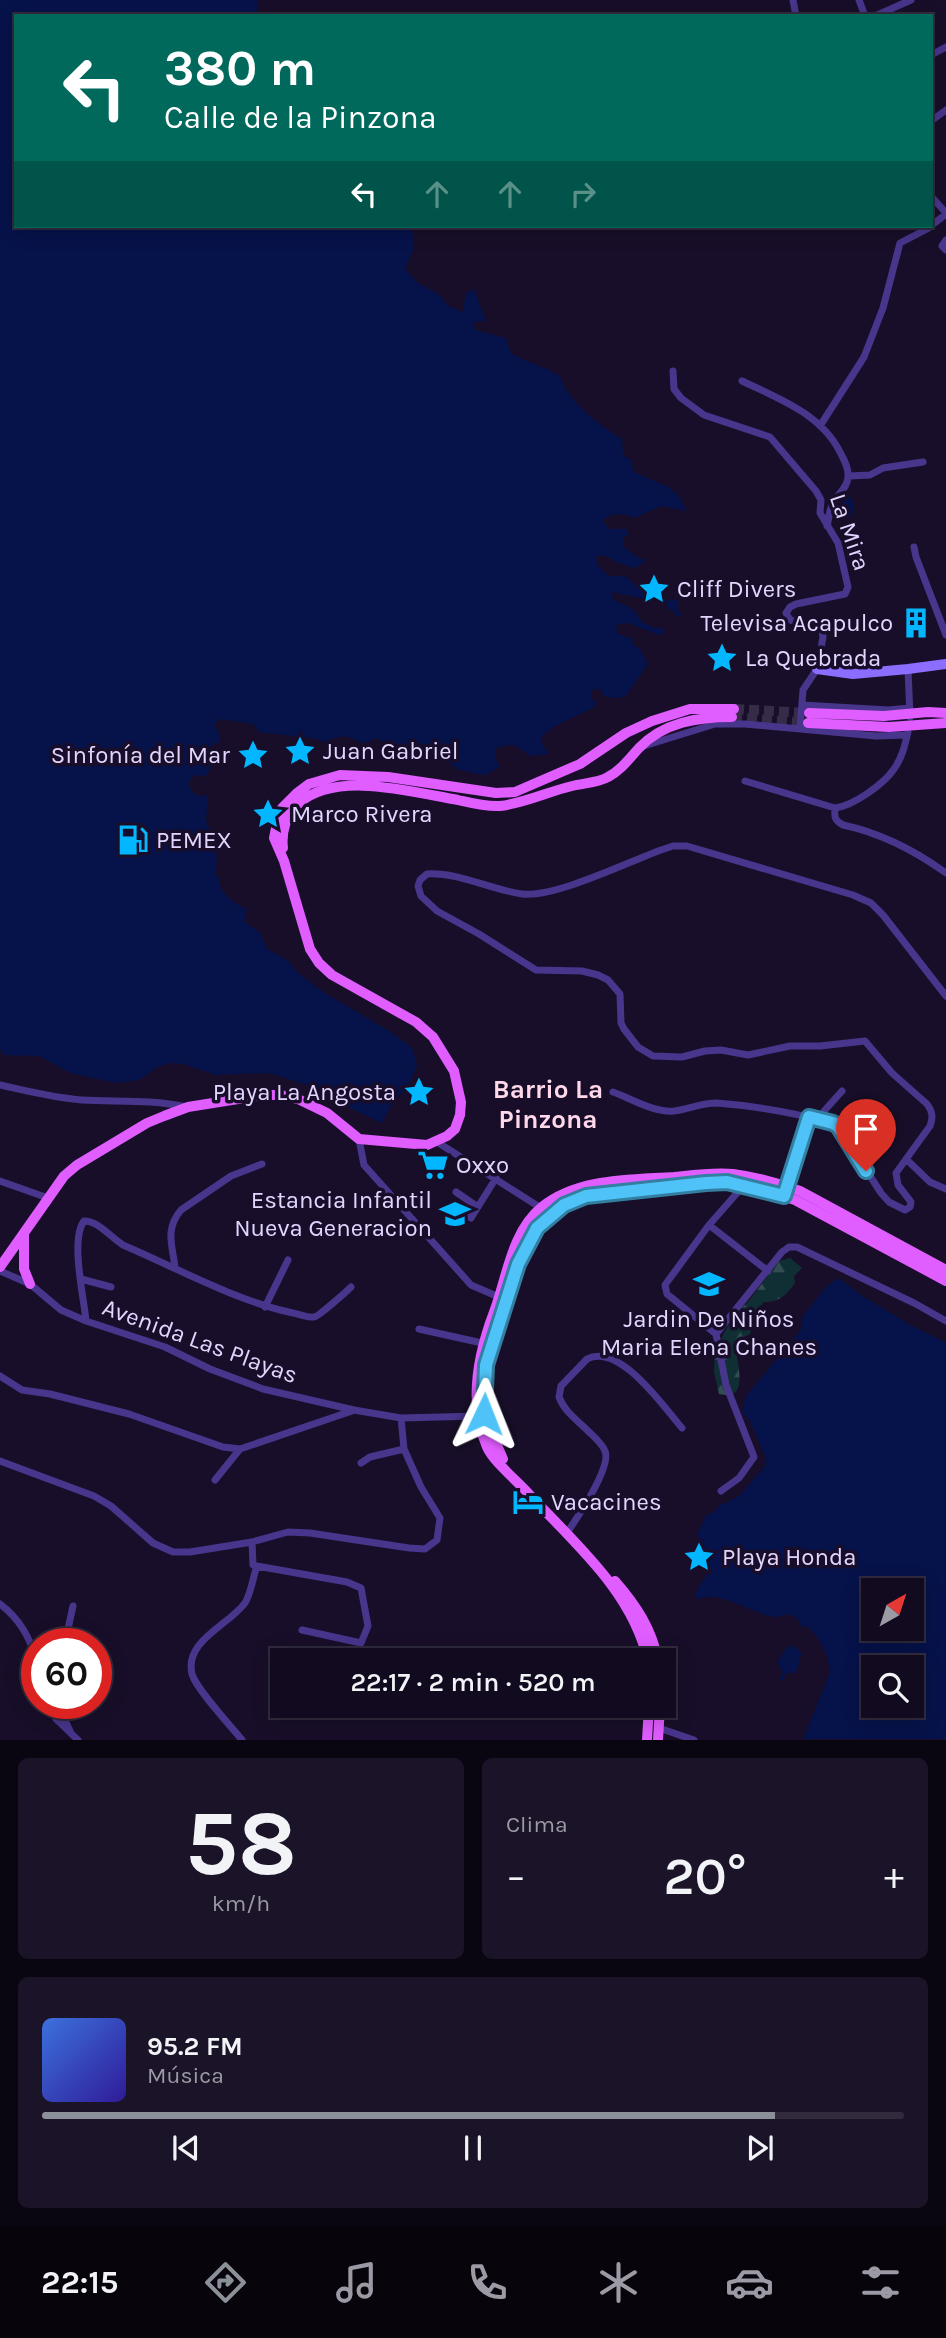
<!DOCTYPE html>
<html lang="es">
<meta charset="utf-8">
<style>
body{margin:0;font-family:Karla,sans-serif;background:#1b1328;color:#f1f3f6;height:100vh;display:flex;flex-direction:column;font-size:26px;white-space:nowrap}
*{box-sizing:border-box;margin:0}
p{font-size:23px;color:#9c9aa4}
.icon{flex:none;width:38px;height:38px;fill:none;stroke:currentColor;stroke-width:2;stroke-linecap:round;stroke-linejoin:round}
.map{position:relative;height:1740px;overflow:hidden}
.panel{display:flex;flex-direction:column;gap:18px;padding:18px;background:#0a0611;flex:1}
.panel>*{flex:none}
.banner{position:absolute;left:14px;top:14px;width:919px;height:214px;border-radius:0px;box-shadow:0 4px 18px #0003,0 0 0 2px #312b3d;background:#00695c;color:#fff;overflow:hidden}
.needle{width:46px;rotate:39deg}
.tools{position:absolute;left:861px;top:1578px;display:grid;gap:14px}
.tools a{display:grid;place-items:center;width:63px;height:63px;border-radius:0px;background:#120a1f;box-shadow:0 4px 18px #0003,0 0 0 2px #312b3d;font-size:35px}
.speed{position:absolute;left:21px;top:1628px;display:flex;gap:14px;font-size:35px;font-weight:700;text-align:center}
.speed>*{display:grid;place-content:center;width:91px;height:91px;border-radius:50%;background:#120a1f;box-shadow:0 4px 18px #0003,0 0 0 2px #312b3d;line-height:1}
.speed .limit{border:10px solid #d22;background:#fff;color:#111}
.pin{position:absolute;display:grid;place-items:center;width:60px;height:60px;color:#fff;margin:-72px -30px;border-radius:50% 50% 50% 0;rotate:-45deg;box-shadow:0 0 7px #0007}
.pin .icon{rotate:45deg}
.me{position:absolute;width:77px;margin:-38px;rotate:2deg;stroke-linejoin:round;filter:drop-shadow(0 0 5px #0008)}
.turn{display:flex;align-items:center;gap:24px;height:147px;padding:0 35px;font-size:32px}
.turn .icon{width:91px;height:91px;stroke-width:2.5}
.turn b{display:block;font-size:49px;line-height:60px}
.lanes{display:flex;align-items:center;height:66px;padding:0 35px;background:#0003;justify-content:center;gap:35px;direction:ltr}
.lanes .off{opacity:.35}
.big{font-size:52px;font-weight:600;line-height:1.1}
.panel .tile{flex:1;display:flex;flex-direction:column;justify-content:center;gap:10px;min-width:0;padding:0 24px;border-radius:10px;background:#1b1328}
.panel .dial{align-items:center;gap:0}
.dial b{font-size:91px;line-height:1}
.song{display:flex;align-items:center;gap:21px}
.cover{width:84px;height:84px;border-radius:10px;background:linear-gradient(135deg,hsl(220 70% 55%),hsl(250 70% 35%))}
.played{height:7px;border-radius:4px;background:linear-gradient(90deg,#8c9099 85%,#312b3d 85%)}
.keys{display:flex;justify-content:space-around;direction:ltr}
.heat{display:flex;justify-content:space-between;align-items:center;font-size:38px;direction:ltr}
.panel .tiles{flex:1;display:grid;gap:18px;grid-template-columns:1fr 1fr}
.tile:last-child{grid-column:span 2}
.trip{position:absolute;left:270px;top:1648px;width:406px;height:70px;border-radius:0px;background:#120a1f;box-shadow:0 4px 18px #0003,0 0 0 2px #312b3d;font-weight:600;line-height:70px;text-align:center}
.dock{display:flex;height:112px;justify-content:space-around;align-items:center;background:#07040c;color:#9c9aa4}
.dock .icon{width:49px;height:49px}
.dock .active{color:#8c9099}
.dock b{font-size:32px;color:#f1f3f6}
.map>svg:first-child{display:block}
.forest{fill:url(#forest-firs)}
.water{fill:#06124a;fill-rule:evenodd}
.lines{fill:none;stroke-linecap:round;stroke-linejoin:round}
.primary-tunnel{stroke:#362c49;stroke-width:10;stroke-dasharray:10 5;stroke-linecap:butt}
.street{stroke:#48358c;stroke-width:7}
.secondary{stroke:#8c6dff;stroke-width:10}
.primary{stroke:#e05dff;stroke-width:10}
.route-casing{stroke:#337fa1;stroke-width:18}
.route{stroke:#4fc3f7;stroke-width:12}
.labels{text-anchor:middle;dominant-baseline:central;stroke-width:7;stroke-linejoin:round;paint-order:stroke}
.street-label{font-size:24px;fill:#e2d6ff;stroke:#180e29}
.poi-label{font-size:24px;fill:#e2d6ff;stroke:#180e29;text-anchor:start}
.neighbourhood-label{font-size:26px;font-weight:bold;fill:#ffd8ea;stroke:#180e29}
</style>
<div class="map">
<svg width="946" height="1740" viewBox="0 0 946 1740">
<defs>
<pattern id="forest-firs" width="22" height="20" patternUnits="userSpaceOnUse" patternTransform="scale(1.75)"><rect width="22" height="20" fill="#102f34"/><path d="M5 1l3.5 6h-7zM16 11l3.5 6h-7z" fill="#324c52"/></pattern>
</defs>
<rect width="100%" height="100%" fill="#180e29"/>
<!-- forest -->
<path class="forest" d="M790 1258 802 1268 794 1276 795 1283C786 1295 780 1302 764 1302L757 1309 750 1334 742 1338 736 1346C736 1362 751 1402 719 1394L714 1372 715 1352 724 1333 737 1312 748 1302 779 1261Z"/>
<!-- water -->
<path class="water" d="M0 0H258L257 16H16V226H409C419 242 412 253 405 269L418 283 440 295 448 306 463 312 466 293 474 289 486 321 473 322 475 330 506 338 511 353C527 363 544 366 560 376 567 401 600 426 622 439L623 455 631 460 634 472 668 487 678 495 687 511 661 506 635 518C624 514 614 512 604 519L603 522 610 529H628V536L624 537 622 545 638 558 647 560 636 568C630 567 624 565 618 563 609 558 607 554 596 556L597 565 609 576H625L636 585 669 601 676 599 679 602 677 608 681 614 680 617 675 615 674 611 669 609 664 603 612 592 613 599C629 608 632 605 642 622L655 628H664V633L659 635 628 623 616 625 618 634 633 639 632 643 641 650 648 664 625 697 615 698 604 696 600 689 592 690 591 698 597 703 593 708 555 726 541 737 543 745 549 754 530 756C515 744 513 742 495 749V758L500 766 486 775 477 774 457 769 448 761 426 756 415 757 404 754 377 738 363 744C349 735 339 734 325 742L312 738 259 732 253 724 220 719 214 724 220 735V743H215L210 748 204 747V754L200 759 209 763 210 770 206 776 196 775 190 779 189 788 197 796 204 795 208 797 206 820 210 831 217 833C214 848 219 860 215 875L219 878C219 893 234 904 247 909L244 922 260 932 267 949 289 961 296 971 323 992 391 1032 413 1049 417 1065 408 1086 392 1104 382 1123 341 1104 310 1086 276 1075 264 1073 216 1075 183 1064 170 1063 158 1067 139 1080 116 1083 70 1073 39 1056 4 1055 0 1049Z
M848 497 851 498 854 505 852 516 847 519 842 515 841 506 844 499Z
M838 1278 861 1295 912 1326 946 1343V1739H803L830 1673C829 1656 821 1638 808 1627H802C799 1622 798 1617 791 1615 785 1613 781 1617 775 1617 757 1616 718 1589 700 1599L696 1597V1592L710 1569 706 1551 697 1534 707 1514 713 1513 721 1504 726 1503 740 1495 765 1466 766 1459 757 1437 750 1421 742 1412 746 1396 799 1332 802 1327 801 1321 803 1316 825 1288ZM873 1591H912V1629H873ZM873 1668H912V1706H873Z
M788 1646 796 1647 802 1654 799 1659 798 1669 795 1673H786L783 1681 779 1679 783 1672 777 1662Z"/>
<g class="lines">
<!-- primary-tunnel -->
<path class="primary-tunnel" d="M734 709 809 713
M732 717 808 723"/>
<!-- street -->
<path class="street" d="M793 0 796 16
M859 0 865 16
M875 16 911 0
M931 55 946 47
M931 121 946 110
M931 196 946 213
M946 240 942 246 946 250
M673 371 674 389 681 398 704 415 770 437 816 491 821 500 820 513 838 543 848 587 845 594 796 604 790 607 786 613 790 620 817 625 822 630 823 637 817 669 803 690 800 729
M742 381C778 398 821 414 840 452 844 460 849 468 848 477 848 488 836 495 832 505 829 511 829 519 827 526
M820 426 864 357 883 308 900 243 927 229 946 214
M849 476 870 475 883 468 923 462
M914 547 916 557 946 635
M908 669 910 717
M802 705 888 710 910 708
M644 746 715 724H745L876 736 907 735
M745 781 835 808C853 806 884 784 894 769 902 758 905 745 908 732
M835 808C834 817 835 821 843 825 881 833 914 850 946 873
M0 1085C27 1091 54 1098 82 1100 117 1102 151 1099 186 1107
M613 1092C632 1099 654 1113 674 1111 689 1109 701 1103 717 1103 757 1106 794 1113 833 1123L838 1126 881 1193 889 1202 905 1210 910 1207 911 1202 898 1185 896 1173 930 1126C933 1118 933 1112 927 1104L892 1073 865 1041 820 1046H790L748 1055 721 1050 705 1051 682 1057 653 1056 638 1047 624 1029 621 1023 620 994 608 980 598 975 582 971 536 970 479 934 437 911 421 896 418 886 420 880 427 874C459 872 491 890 522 894 555 898 628 862 661 850L673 846H687L853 895 871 903 883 915 946 996
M819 1119 825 1110 842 1091
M359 1139 364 1165 471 1285 501 1298
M437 1142 541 1208
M906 1159 930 1182 946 1189
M0 1181 48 1198
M786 1188 809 1117
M456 1192 478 1207
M457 1207 471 1218 496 1178
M709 1225 768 1271
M175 1267C172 1244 165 1229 181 1210L231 1176 262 1164
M0 1271 30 1284 61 1310 86 1321 165 1347 210 1369 263 1389 354 1410 401 1418 479 1416 484 1414
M81 1279 111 1287
M265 1307 288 1260
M86 1321C84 1298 70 1239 84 1221 99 1221 110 1237 123 1245 177 1268 236 1301 293 1313 299 1314 309 1318 314 1317 318 1317 347 1291 351 1287
M419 1329 482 1343
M716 1334 782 1252 789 1247H797L914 1303 946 1321
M716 1334 667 1294 665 1285 709 1225 745 1184
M716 1334 726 1385 754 1457 739 1478 721 1491
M0 1376 22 1390 50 1394 129 1414 223 1447 240 1449 352 1411
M0 1461 94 1496 111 1506 153 1543 173 1552H190L252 1542 288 1532 310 1533 409 1548 425 1549 437 1540 440 1518 421 1487 404 1449 401 1418
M361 1463 370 1457 404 1449
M215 1480 240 1449
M566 1534C576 1520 612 1467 605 1451 602 1443 593 1436 587 1430 577 1420 564 1411 559 1397L561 1386 587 1359C619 1342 663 1406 682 1428
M257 1566 347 1582 361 1588 368 1626 361 1643 302 1630
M0 1604C20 1619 29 1637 37 1660
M65 1643 73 1606
M51 1703 56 1719 78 1740
M59 1703 60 1710 70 1731
M659 1728 694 1740
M242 1740C231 1726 196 1689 192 1674 184 1641 229 1625 245 1603 251 1593 253 1577 257 1566L253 1565 252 1542"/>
<!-- secondary -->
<path class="secondary" d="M817 669 853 674 908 669 946 664"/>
<!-- primary -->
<path class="primary" d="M809 713 884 716 928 712 946 713
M808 723 889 727 946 723
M283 848C281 832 286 815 298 804 335 770 412 792 458 800 471 803 486 807 500 806 525 803 547 792 572 786 583 783 598 783 608 777 621 770 629 759 639 748 664 722 698 717 732 717
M24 1233V1269L30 1284
M0 1267 64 1176 77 1165 147 1123 164 1116 188 1107 263 1095H280L298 1099 327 1113 359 1139 427 1145 447 1136 455 1129 460 1115 461 1102 454 1071 433 1037 416 1022 332 975 319 963 310 949 284 861 274 838 277 823 282 808 297 793 309 784 340 775 388 777 496 793 515 792 580 764 626 733 652 721 690 709H734
M483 1396 486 1365 491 1348 518 1264 527 1245 537 1229 549 1216 564 1205 586 1196 706 1183H727L745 1185 795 1200 946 1281
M487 1422 503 1459
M615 1581C636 1605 652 1629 658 1661
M648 1661C633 1591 572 1541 526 1491 515 1479 493 1461 487 1447 468 1404 478 1354 494 1312 507 1278 511 1232 542 1207 578 1178 631 1180 674 1177 693 1175 714 1172 733 1174 756 1177 778 1183 800 1191L946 1270
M647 1740 649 1706
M658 1740 660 1706"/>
</g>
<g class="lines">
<!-- route casing -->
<g class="route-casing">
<path id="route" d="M484 1414 486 1365 518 1264 537 1228 564 1205 586 1196 706 1183 727 1182 784 1196 809 1117 833 1123 838 1126 866 1171"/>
</g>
<!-- route -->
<use href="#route" class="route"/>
</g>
<!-- icons -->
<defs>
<g id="sight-bare" transform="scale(2.415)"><path d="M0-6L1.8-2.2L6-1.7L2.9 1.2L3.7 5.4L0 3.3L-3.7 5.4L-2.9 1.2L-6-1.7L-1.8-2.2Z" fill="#02b7ff" stroke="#180e29" stroke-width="2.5" paint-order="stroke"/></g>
<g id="building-bare" transform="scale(2.415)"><path d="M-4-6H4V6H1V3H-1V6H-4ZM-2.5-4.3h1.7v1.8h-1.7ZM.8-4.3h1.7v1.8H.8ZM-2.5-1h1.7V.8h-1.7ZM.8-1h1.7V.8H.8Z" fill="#02b7ff" stroke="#180e29" stroke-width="2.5" paint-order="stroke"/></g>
<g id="fuel-bare" transform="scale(2.415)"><path d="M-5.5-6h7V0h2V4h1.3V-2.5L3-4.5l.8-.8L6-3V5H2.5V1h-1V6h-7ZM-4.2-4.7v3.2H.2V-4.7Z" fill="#02b7ff" stroke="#180e29" stroke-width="2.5" paint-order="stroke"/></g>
<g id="supermarket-bare" transform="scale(2.415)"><path d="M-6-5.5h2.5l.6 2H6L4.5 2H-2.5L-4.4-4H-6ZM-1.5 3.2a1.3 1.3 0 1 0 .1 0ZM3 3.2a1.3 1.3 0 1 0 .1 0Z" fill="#02b7ff" stroke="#180e29" stroke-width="2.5" paint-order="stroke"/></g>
<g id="school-bare" transform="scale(2.415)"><path d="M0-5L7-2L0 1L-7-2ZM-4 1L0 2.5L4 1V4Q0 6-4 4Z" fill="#02b7ff" stroke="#180e29" stroke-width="2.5" paint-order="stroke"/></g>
<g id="hotel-bare" transform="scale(2.415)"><path d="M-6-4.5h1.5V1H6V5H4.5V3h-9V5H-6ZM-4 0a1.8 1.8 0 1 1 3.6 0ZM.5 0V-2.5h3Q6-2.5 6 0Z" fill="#02b7ff" stroke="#180e29" stroke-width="2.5" paint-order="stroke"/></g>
</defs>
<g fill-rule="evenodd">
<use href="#sight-bare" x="654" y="589"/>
<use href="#building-bare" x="916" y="623"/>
<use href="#sight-bare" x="722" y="658"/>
<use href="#sight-bare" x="300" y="751"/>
<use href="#sight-bare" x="253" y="755"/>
<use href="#sight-bare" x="268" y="814"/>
<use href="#fuel-bare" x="133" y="840"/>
<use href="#sight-bare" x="419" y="1092"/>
<use href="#supermarket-bare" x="433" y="1165"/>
<use href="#school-bare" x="455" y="1214"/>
<use href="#school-bare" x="709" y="1284"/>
<use href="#hotel-bare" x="528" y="1502"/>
<use href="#sight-bare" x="699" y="1557"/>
</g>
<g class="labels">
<!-- street labels -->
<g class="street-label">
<text transform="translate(850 532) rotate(71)">La Mira</text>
<text transform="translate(200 1341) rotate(20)">Avenida Las Playas</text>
</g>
<!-- poi labels -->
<g class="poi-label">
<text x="677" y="589">Cliff Divers</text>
<text x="893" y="623" text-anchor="end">Televisa Acapulco</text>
<text x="745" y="658">La Quebrada</text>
<text x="323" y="751">Juan Gabriel</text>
<text x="230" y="755" text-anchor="end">Sinfonía del Mar</text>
<text x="291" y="814">Marco Rivera</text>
<text x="156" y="840">PEMEX</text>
<text x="396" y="1092" text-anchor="end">Playa La Angosta</text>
<text x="456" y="1165">Oxxo</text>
<text x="432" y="1200" text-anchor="end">Estancia Infantil<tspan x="432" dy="28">Nueva Generacion</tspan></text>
<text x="709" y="1319" text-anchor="middle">Jardin De Niños<tspan x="709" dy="28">Maria Elena Chanes</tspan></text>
<text x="551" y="1502">Vacacines</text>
<text x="722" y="1557">Playa Honda</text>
</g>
<!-- neighbourhood labels -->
<g class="neighbourhood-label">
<text x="548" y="1089">Barrio La<tspan x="548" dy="30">Pinzona</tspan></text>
</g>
</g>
</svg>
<div class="tools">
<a><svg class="needle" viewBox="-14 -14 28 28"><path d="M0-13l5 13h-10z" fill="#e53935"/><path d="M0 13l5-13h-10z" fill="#9c9aa4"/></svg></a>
<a><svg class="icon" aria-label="search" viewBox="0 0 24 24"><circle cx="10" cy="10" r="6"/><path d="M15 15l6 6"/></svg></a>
</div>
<div class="speed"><div class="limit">60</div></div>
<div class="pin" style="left:866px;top:1171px;background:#d93025"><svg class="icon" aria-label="arrive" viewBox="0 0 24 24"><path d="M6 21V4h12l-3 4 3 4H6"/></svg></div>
<svg class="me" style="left:484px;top:1414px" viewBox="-20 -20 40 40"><path d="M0-17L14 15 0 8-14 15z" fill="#4fc3f7" stroke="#fff" stroke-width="4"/></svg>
<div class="trip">22:17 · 2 min · 520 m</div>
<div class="banner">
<div class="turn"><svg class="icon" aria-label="left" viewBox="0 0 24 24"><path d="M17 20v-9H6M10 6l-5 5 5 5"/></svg><div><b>380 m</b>Calle de la Pinzona</div></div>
<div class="lanes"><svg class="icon" aria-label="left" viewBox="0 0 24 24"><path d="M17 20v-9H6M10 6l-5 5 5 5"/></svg><svg class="icon off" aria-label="ahead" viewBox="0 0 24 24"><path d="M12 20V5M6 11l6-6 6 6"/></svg><svg class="icon off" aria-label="ahead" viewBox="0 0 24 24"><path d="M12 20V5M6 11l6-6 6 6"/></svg><svg class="icon off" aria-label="right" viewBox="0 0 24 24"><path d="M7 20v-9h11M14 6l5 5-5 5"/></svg></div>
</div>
</div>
<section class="panel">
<div class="tiles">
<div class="tile dial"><b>58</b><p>km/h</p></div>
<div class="tile"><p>Clima</p>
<div class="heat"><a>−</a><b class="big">20°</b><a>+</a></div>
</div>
<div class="tile">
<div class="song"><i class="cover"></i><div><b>95.2 FM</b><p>Música</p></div></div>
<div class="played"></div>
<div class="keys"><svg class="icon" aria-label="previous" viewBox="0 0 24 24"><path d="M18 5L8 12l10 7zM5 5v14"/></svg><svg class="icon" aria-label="pause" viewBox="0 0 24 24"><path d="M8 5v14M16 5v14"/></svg><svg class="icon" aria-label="next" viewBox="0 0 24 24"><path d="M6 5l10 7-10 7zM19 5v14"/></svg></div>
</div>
</div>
</section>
<nav class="dock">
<b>22:15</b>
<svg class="icon active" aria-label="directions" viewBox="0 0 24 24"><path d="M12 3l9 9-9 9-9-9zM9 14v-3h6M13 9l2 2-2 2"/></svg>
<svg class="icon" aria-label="music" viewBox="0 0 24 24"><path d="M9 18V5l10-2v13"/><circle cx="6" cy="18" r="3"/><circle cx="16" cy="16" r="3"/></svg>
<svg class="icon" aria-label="phone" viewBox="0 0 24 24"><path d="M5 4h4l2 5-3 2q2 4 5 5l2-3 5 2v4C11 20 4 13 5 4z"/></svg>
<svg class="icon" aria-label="climate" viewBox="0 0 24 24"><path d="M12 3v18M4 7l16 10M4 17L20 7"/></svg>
<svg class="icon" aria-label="car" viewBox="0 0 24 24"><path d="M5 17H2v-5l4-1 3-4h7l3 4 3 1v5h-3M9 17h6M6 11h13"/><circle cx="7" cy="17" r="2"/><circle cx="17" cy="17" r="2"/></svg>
<svg class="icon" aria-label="filters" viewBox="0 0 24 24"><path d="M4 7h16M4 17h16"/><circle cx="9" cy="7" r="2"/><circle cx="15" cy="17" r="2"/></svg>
</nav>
